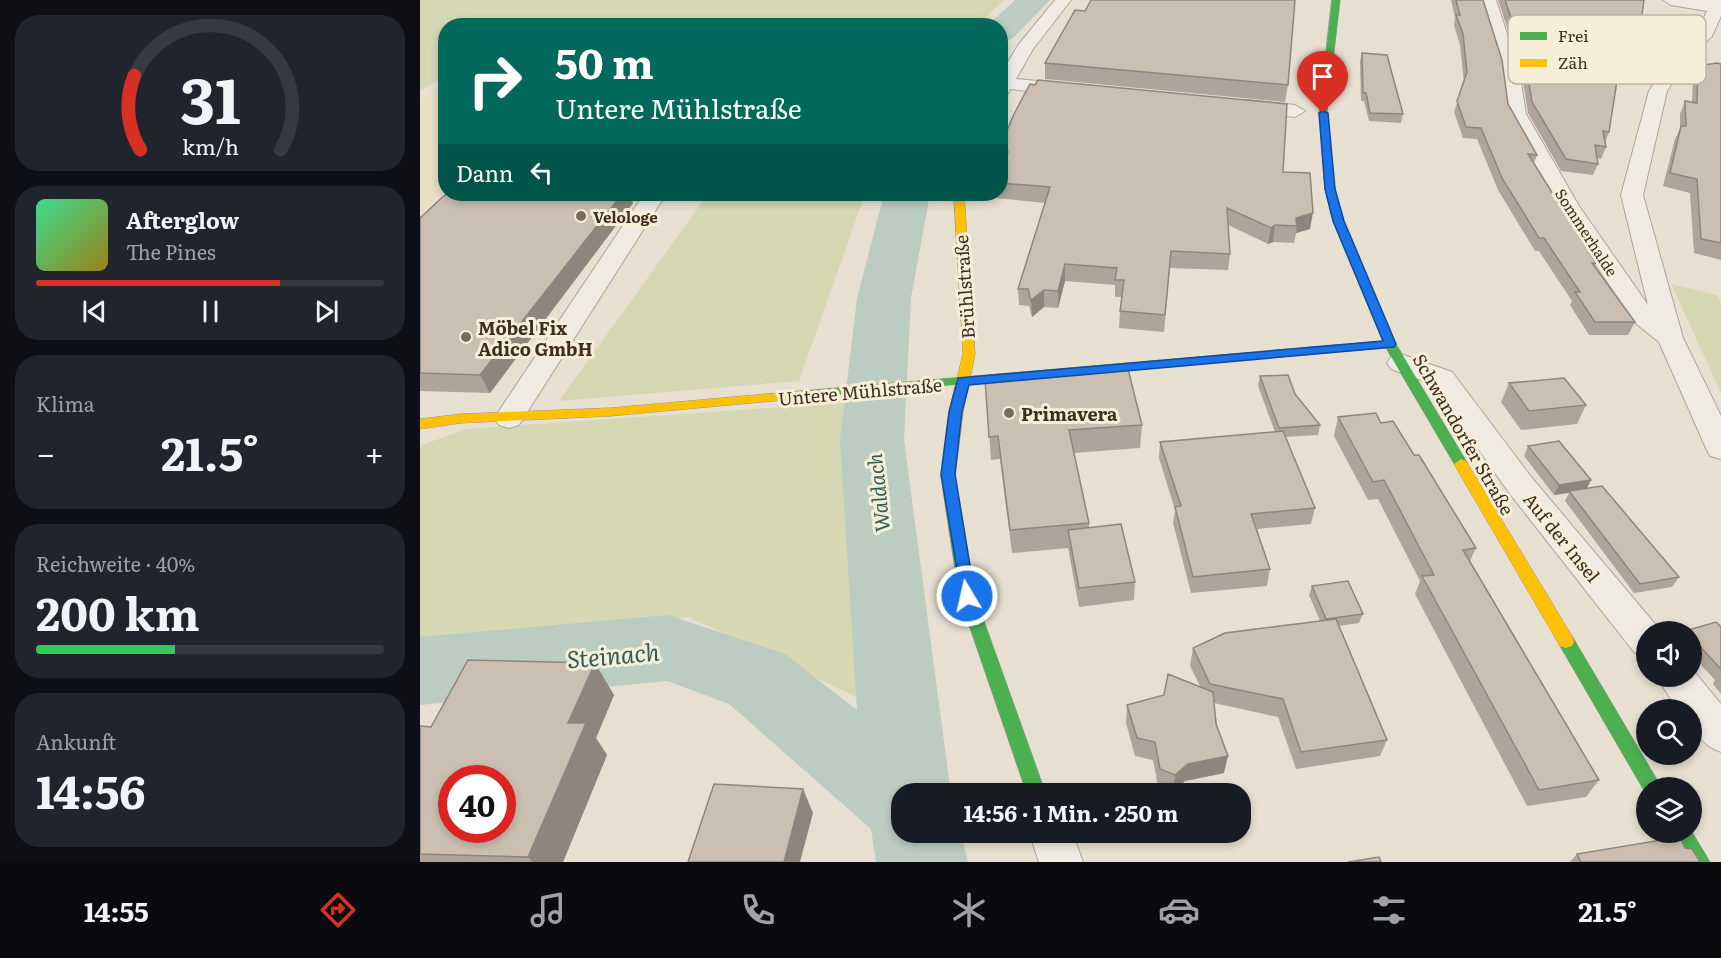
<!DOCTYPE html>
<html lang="de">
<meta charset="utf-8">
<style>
body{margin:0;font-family:Literata,serif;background:#20242c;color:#f1f3f6;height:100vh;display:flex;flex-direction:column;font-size:22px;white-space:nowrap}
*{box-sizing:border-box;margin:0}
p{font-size:20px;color:#9ea1a6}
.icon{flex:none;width:33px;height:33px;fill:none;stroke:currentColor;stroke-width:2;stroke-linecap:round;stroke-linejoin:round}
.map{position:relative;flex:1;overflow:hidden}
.side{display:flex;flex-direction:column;gap:15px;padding:15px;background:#0d0f14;width:420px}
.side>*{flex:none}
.top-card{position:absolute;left:18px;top:18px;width:570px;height:183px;border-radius:24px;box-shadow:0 3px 9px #0003;background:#00695c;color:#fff;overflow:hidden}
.controls{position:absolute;left:1216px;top:621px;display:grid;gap:12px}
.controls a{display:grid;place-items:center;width:66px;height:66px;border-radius:50%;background:#171b24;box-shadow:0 3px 9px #0003;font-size:30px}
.speed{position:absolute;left:18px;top:765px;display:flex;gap:12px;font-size:30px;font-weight:700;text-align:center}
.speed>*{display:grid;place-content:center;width:78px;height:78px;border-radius:50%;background:#171b24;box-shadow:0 3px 9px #0003;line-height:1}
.speed .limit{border:9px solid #d22;background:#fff;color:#111}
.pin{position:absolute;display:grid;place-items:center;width:51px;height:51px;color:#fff;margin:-62px -26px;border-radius:50% 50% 50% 0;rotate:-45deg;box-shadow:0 0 6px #0007}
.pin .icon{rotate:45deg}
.me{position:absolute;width:66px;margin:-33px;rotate:351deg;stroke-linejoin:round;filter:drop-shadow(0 0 4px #0008)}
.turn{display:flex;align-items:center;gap:21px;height:126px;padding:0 18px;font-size:27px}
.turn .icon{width:78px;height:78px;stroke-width:2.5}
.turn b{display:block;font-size:42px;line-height:51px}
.then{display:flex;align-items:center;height:57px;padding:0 18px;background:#0003;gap:12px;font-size:22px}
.big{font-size:45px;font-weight:700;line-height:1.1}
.side .widget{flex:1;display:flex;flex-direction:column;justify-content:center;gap:9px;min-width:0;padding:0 21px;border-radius:24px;background:#20242c}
.side .dial{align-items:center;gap:0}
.dial svg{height:156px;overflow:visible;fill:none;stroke:#363941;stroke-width:7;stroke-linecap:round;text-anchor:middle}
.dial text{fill:#f1f3f6;stroke:none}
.song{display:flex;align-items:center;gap:18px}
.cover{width:72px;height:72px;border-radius:9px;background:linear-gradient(135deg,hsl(150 70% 55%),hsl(50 70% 35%))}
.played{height:6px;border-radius:3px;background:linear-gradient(90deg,#d93025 70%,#363941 70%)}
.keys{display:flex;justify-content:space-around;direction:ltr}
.heat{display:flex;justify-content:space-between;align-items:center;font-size:33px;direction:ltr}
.charge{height:9px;border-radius:4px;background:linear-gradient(90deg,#34c759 40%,#363941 0)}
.trip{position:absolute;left:471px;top:783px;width:360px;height:60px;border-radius:24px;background:#171b24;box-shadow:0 3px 9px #0003;font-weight:700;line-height:60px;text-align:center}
.tabs{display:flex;height:96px;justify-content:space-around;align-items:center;background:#090b0e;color:#9ea1a6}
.tabs .icon{width:42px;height:42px}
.tabs .current{color:#d93025}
.tabs b{font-size:27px;color:#f1f3f6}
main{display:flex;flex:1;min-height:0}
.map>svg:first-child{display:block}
.farmland{fill:#e6dfc2}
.green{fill:#d6d7b3}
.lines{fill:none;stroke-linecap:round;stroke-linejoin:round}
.river{fill:#bcccc2;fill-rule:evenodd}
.street-casing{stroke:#ada599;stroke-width:2}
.fast-casing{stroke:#9c958a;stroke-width:1}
.slow-casing{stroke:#9c958a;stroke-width:1}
.street{fill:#efebe3;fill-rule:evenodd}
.fast{fill:#4caf50;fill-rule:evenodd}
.slow{fill:#ffc107;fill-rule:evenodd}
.wall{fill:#afa499}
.shaded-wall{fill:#8e867d}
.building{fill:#cbbfb2;stroke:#8e867d;stroke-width:1.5;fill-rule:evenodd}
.route{fill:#1a73e8;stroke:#114b97;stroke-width:1.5}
.poi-dot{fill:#786c5e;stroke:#f7eed8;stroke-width:2}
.labels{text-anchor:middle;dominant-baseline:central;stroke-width:6;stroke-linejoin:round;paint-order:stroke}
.far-poi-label{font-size:15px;font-weight:bold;fill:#3d2e20;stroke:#f7eed8;text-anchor:start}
.far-street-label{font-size:15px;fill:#3d2e20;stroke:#f7eed8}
.street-label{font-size:18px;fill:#3d2e20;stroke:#f7eed8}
.poi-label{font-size:18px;font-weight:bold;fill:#3d2e20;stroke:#f7eed8;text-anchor:start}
.water-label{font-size:20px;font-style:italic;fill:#2f5d5a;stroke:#f7eed8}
.near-water-label{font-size:24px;font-style:italic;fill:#2f5d5a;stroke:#f7eed8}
.key{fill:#f7eed8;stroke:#bfb4a1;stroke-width:1.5}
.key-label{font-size:16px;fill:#3d2e20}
</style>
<main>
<section class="side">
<div class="widget dial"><svg viewBox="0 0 100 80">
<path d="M14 69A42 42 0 1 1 86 69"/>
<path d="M14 69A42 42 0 0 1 11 31" stroke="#d93025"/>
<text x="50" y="56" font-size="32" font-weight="700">31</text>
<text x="50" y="72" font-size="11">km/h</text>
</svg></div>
<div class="widget">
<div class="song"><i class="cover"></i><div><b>Afterglow</b><p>The Pines</p></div></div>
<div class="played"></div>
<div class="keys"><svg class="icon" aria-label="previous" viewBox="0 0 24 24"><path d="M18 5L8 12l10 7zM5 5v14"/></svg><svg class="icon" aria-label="pause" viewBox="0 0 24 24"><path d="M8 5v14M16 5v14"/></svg><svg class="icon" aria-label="next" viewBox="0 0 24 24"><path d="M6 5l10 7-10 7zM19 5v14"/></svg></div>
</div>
<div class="widget"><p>Klima</p>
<div class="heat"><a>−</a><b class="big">21.5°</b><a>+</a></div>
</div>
<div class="widget"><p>Reichweite · 40%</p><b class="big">200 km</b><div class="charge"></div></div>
<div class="widget"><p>Ankunft</p><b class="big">14:56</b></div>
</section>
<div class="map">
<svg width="1301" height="862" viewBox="0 0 1301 862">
<rect width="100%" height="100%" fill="#e7e0d1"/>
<!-- farmland -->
<path class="farmland" d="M25 83V191L0 210V99Z"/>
<!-- green -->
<path class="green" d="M0 0H584L557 26H26L25 76 0 91Z
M288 194H445L379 381 139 401Z
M1251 284 1297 295 1301 303V393Z
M436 402 474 715 269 617 0 645V448L2 445 46 429Z"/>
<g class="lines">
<!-- river -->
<path class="river" d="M595 0H630L592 39 580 42V26H567Z
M464 194H510L491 298 484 440 531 794H482V832H541L548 862H456L451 829 309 704 247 681 0 705V637L248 615 365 654 437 710 420 440 437 298Z"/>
<!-- street casing -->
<g class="street-casing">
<path id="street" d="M635 0H651L613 49 596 79 651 84 660 90 651 96 590 89 587 95 580 96V75L599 44Z
M1060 0H1076L1099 70 1106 114 1159 206 1228 305 1201 195 1229 91 1251 57 1277 34 1287 11 1251 5 1243 0H1301V16L1292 36 1264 64 1247 91 1223 195 1263 338 1301 416V459L1290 456 1286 448 1239 342 1214 322 1137 206 1086 114 1081 70Z
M827 100 875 105 885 111 875 117 820 110 817 106 820 102Z
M224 194H246L99 425 89 428 79 425 74 418 79 411Z
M981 354 1032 372 1112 478 1240 630 1227 632V657L1214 652 1090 494 1012 384 971 369 967 363 971 357Z
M1272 669 1301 704V752C1280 744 1272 731 1272 710H1258L1236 676H1272Z
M609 832H652L663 862H619Z"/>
</g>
<!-- fast casing -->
<g class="fast-casing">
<path id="fast" d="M912 0H920L907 113 915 189 923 221 976 344 1048 464 1046 467H1036L966 348 376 398 375 395 381 391 963 341 913 221 905 189 899 113Z
M528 472 533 473 535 477 555 596 626 794H607L539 596 521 477 523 473Z
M1146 634 1152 636 1242 788H1227L1226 794 1140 646 1138 641 1140 636Z
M1251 832H1272L1290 862H1269Z"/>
</g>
<!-- slow casing -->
<g class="slow-casing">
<path id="slow" d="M534 194H544L555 354 543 412 535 477 533 481H523L521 477 529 412 543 354Z
M381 391 386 392 387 395 386 398 190 416 41 423 0 429V419L41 414 190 408Z
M1041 459 1046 461 1152 636 1154 641 1152 646 1146 648 1140 646 1034 464Z"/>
</g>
<!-- street -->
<use href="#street" class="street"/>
<!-- fast -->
<use href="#fast" class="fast"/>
<!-- slow -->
<use href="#slow" class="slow"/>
</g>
<!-- wall -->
<path class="wall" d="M1031 0H1063L1088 104 1117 155 1114 163 1176 263 1174 266 1215 322 1208 335H1169L1150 305 1152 301 1119 251H1115L1078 190 1057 139 1043 138 1034 112 1044 82 1040 45 1034 25 1035 18Z
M1078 0H1224L1215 64 1211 75 1199 73 1189 132 1185 142 1186 147 1181 159 1177 158 1178 164 1173 175 1141 171 1108 113 1101 69Z
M942 53 983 114 981 123 949 121 944 101H941L940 61Z
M625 63 868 85 865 102 625 79Z
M1301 64V260L1274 253 1270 193 1243 186 1255 139 1260 129V114L1265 101 1272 102 1273 78 1278 66Z
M580 147 863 172 890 229 876 233 874 243 853 242 848 244 808 225 810 254 808 270 750 268 744 332 699 328 700 311 702 297H695V285L645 281 638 308 624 307 612 317 609 306 599 305 598 289 625 203 575 198 574 194H580Z
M26 194H210L213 203 70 393 0 391V218Z
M840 376 875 394 900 425 898 435 865 437 895 508 891 524 837 529 850 569 847 586 771 593 753 523 755 510 739 458 740 442 855 432 838 386Z
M565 379 722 425 720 448 654 453 669 523V527L715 582 714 600 659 607 648 548 592 553 580 459 571 460Z
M1089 383 1166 405 1157 424 1101 430 1081 402Z
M918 417 961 423 994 455 1056 548 1050 561 1179 780 1166 797 1107 806 995 594 1000 581 958 499 948 500 914 436Z
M1108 446 1171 480 1166 489 1259 577 1252 587 1214 593 1145 501 1149 493 1134 495 1104 456Z
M892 586 943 614 939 623 919 626 967 740 960 756 876 769 858 717 794 703 804 773 765 781 753 792 738 786 733 760 715 756 706 723 707 705 780 686 770 666 773 648 900 621 889 595Z
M1301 627V694L1293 684 1295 680 1272 655V632Z
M194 695 176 738 187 755 143 862H0V726L11 727Z
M1265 848 1280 862H1150L1157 854Z"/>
<!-- shaded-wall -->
<path class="shaded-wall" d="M202 194H210L213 203 70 393 60 375Z
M893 213 890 229 876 233 877 226 876 218Z
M855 225 853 242 848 244 851 228Z
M645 264V281L638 308V291Z
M624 290V307L612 317 611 300Z
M1171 480 1166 490 1134 495 1139 485Z
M175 663 194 695 176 738 187 755 143 862H113L108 857 148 723Z
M808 756 804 773 765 781 753 792 755 775 768 764Z
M383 789 393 813 380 862H364Z"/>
<!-- building -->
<path class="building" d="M671 0H875L868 85 625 63 655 10 665 11Z
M1036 0H1063L1082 60 1088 104 1117 155 1108 154 1176 263H1172L1215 322H1175L1155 292H1160L1124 238H1119L1082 178 1061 128 1046 127 1037 101 1047 72 1043 34 1036 15H1040Z
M1085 0H1224L1215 64 1200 61 1189 132 1183 131 1186 147 1175 145 1178 164 1146 159 1112 102 1105 59Z
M942 53 967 55 983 114 950 113 946 93H943Z
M1297 63 1301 64V243L1281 239 1277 179 1250 173 1261 126H1266L1265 101 1277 103 1278 66Z
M618 80 867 104 863 172 890 173 893 213 876 218 877 226 855 225 851 228 807 208 810 254 751 251 745 315 700 311 704 280H695L697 268 645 264 638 291 624 290 611 300 608 289H598L630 187 580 183V168L588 152H580V147L594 114 610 84 615 85Z
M26 194H202L60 375 0 373V218Z
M708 369 722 425 649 430 669 523 590 530 578 436 569 437 565 379Z
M868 375 875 394 900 425 859 428 840 376Z
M1144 378 1166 405 1109 411 1089 383Z
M956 413 961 423 973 421 994 455H999L1056 548 1043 550 1179 780 1119 790 1002 576 1014 575 964 480 953 482 918 417Z
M863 431 895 508 831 514 850 569 773 577 755 507 761 506 740 442Z
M1139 441 1171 480 1139 485 1108 446Z
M1182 486 1259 577 1220 584 1149 491Z
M701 524 715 582 659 588 648 530Z
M928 581 943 614 906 619 892 586Z
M916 619 967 740 881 752 863 699 790 684 773 648 805 633Z
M1296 622 1301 627V669L1272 638V632L1265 631Z
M48 660 175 663 148 723H166L108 857 0 854V726L11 727ZM32 778H82V830H32Z
M748 674 793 692 796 724 808 756 768 764 755 775 740 769 735 742 717 738 707 705 744 695Z
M294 784 383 789 364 862H268Z
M1260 837 1265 848 1272 849 1280 862H1161L1157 854Z
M959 857 961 862H928Z"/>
<!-- route -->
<path class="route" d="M903 111 908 113 915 189 924 221 976 344 974 347 549 385 542 412 535 474 555 596 553 600H542L521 474 529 412 538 378 963 341 913 221 905 189 899 113Z"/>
<!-- markers -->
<g class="poi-dot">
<circle cx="161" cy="216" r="6"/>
<circle cx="46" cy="337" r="6"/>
<circle cx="589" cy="413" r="6"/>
</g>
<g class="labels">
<!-- far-poi labels -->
<g class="far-poi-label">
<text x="173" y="216">Velologe</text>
</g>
<!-- far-street labels -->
<g class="far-street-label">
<text transform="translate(1167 232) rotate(57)">Sommerhalde</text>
</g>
<!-- street labels -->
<g class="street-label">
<text transform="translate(544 287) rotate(-94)">Brühlstraße</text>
<text transform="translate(440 391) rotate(-5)">Untere Mühlstraße</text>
<text transform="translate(1044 434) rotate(60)">Schwandorfer Straße</text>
<text transform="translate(1142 537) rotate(51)">Auf der Insel</text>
</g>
<!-- poi labels -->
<g class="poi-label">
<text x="58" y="327">Möbel Fix<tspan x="58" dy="21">Adico GmbH</tspan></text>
<text x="601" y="413">Primavera</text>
</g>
<!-- water labels -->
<g class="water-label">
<text transform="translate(457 493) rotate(-96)">Waldach</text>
</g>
<!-- near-water labels -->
<g class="near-water-label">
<text transform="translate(193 654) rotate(-5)">Steinach</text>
</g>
</g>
<!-- legend -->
<rect x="1088" y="15" width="198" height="69" rx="9" class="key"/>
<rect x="1100" y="32" width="27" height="8" fill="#4caf50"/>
<rect x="1100" y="59" width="27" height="8" fill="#ffc107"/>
<g class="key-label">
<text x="1138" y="42">Frei</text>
<text x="1138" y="69">Zäh</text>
</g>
</svg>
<div class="controls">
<a><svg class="icon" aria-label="sound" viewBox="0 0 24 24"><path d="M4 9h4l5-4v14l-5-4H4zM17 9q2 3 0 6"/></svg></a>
<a><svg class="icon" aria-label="search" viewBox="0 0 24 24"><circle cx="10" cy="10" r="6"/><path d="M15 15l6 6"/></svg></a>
<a><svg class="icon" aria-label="layers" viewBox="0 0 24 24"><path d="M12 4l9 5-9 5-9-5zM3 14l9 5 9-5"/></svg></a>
</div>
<div class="speed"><div class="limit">40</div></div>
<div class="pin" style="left:903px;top:113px;background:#d93025"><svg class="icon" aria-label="arrive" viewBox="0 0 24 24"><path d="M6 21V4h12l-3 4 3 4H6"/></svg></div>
<svg class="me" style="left:547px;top:596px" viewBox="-20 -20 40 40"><circle r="17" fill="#1a73e8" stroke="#fff" stroke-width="3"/><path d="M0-11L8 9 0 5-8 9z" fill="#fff"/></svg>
<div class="trip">14:56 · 1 Min. · 250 m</div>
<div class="top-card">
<div class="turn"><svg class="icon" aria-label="right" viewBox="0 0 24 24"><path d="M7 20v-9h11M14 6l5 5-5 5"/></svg><div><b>50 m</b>Untere Mühlstraße</div></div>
<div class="then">Dann<svg class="icon" aria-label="left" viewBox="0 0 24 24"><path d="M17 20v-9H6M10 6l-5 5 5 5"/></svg></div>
</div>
</div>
</main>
<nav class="tabs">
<b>14:55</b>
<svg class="icon current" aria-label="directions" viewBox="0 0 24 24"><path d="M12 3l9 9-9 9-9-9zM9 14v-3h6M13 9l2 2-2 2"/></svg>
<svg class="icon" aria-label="music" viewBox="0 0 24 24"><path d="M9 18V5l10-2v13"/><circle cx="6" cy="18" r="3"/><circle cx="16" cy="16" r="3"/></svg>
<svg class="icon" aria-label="phone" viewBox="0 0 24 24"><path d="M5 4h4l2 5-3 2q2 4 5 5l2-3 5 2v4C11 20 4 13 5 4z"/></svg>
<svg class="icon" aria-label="climate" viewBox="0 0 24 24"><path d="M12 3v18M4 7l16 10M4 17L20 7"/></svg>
<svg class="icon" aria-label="car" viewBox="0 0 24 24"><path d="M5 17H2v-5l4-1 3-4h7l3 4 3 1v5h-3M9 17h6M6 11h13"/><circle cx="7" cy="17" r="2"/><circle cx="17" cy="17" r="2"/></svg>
<svg class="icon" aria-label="filters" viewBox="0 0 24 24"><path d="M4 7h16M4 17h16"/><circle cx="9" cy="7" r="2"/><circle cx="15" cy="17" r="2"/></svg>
<b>21.5°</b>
</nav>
